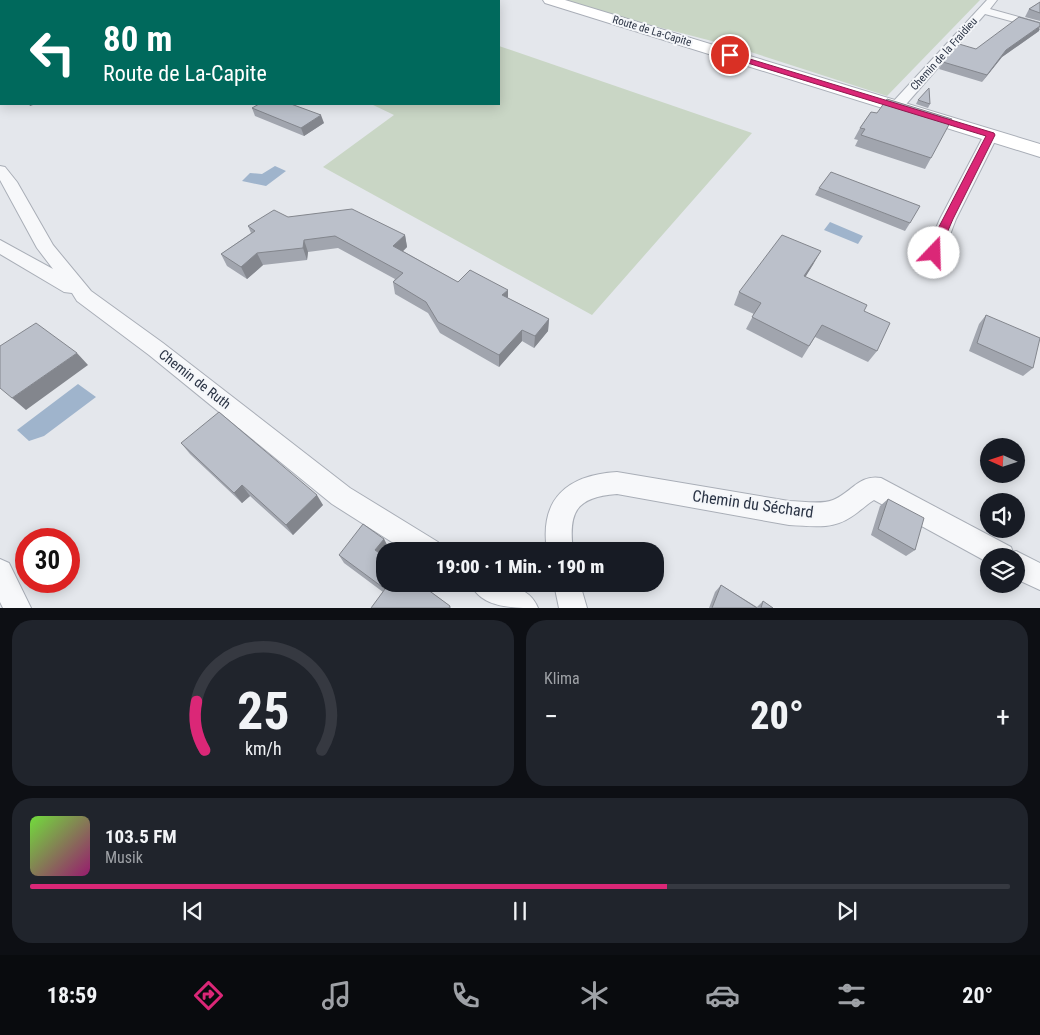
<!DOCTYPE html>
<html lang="de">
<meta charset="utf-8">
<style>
body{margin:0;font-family:"Roboto Condensed",sans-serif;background:#20242c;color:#f1f3f6;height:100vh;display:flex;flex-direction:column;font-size:19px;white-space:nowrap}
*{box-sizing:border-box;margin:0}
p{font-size:16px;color:#9ea1a6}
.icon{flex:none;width:28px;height:28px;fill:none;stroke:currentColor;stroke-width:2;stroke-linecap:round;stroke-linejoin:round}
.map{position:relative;height:608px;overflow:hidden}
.details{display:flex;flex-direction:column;gap:12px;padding:12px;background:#0d0f14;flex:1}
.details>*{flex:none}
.banner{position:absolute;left:0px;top:0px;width:500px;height:105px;box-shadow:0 2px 12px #0003;background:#00695c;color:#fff;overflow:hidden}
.needle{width:32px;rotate:273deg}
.buttons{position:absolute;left:980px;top:438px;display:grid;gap:10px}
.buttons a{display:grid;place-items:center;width:45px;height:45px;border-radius:50%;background:#171b24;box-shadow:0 2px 12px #0003;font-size:25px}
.speed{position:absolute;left:15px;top:528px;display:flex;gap:10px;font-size:25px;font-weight:700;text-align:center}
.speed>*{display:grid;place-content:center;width:65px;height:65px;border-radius:50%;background:#171b24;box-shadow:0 2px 12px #0003;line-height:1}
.speed .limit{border:8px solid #d22;background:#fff;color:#111}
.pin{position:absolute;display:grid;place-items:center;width:42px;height:42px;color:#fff;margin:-21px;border:2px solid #fff;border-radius:50%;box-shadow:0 1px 5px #0007}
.me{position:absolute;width:55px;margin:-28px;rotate:21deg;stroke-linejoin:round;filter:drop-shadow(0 0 4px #0008)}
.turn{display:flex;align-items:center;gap:18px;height:105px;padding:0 20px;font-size:22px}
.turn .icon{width:65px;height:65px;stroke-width:2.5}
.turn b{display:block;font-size:35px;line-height:42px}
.big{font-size:38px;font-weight:800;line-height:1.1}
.details .widget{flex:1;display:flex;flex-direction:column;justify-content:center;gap:8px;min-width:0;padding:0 18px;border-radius:20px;background:#20242c}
.details .dial{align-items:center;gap:0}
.dial svg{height:130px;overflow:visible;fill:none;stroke:#363941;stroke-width:7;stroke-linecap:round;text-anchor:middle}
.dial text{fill:#f1f3f6;stroke:none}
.song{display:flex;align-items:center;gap:15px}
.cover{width:60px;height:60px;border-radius:8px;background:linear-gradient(135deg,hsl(100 70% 55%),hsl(320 70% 35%))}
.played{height:5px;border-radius:2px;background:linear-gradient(90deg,#db2777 65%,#363941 65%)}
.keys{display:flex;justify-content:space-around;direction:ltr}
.heat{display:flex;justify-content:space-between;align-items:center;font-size:28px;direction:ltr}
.details .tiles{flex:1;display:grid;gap:12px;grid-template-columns:1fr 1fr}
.widget:last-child{grid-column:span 2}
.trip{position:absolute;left:376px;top:542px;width:288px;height:50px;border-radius:20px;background:#171b24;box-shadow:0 2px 12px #0003;font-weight:800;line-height:50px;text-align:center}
.tab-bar{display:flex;height:80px;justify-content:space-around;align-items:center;background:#090b0e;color:#9ea1a6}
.tab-bar .icon{width:35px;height:35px}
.tab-bar .current{color:#db2777}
.tab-bar b{font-size:22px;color:#f1f3f6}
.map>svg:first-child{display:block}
.green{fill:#c9d6c5}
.water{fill:#9fb4cc}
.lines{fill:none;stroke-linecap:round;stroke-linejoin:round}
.street-casing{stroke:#a9aeb7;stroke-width:2}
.secondary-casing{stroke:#a9aeb7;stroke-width:2}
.street{fill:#f7f8fa;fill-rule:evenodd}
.secondary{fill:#fff;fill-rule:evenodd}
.wall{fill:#a1a5ae}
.shaded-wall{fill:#83868d}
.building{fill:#bbc0ca;stroke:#83868d}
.route{fill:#db2777;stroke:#8e194d}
.labels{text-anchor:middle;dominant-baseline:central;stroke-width:4;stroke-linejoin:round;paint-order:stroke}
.far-street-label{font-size:11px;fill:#2b3445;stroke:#f4f6f9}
.street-label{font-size:14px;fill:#2b3445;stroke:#f4f6f9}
.near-street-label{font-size:16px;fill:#2b3445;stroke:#f4f6f9}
</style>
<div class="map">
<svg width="1040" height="608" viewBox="0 0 1040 608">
<rect width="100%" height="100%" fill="#e4e7ec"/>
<!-- green -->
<path class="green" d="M43 0H364L368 1H39Z
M565 0H980L887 96 735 47 627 19Z
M499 46 752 133 592 315 323 167 394 115 371 104H499Z"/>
<!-- water -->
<path class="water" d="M275 166 286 171 266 186 242 181 250 173 262 174Z
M830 222 863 236 858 244 824 230Z
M78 384 96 397 44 436 29 441 17 430Z"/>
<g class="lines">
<!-- street casing -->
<g class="street-casing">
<path id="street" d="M987 0H997L990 9 1040 23V29L985 14 901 110H891L890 107 891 104Z
M991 131 998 135 956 219 943 253 940 257H928L925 253 940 219 984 135Z
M0 166 5 167 17 182 53 245 91 291 163 343 350 488 438 542 442 551H406L332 504 149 355 77 301 72 293 64 292 0 254V240L53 269 37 248 0 180Z
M617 472 789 501C802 501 820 505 833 500 851 493 859 474 881 478L1011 547 1013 552 1016 551 1040 563V590L1016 579V556H989V563L874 500C866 505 859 512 851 517 832 530 811 526 789 525L617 494C576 497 568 512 573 551H547C539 499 567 475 617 472Z
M0 559 9 563 31 608H3L0 602Z
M471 584C495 584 527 581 538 608 513 608 481 608 471 584Z
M554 584H580L587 608H559Z"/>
</g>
<!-- secondary casing -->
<g class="secondary-casing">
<path id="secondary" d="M543 0H565L1040 144V157L545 3Z"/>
</g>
<!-- street -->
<use href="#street" class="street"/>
<!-- secondary -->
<use href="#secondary" class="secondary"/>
</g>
<!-- wall -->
<path class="wall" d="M1040 2V21L1025 17 1029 9Z
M1039 31 1002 57 982 82 939 69 943 62 976 49Z
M918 100 930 104 928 108 916 104Z
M252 108 324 123 304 136 255 116Z
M871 112 931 158 925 169 855 146 858 140 854 139 860 128Z
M819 188 910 223 905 231 815 195Z
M288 217 405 235 407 247 403 251 458 282 508 298 549 319 548 331 534 348 522 341 499 367 440 333 428 313 395 294 393 282 395 279 338 248 308 252 307 260 263 265 247 279 227 266 221 254 251 233 248 226Z
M814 263 805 277 864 311 877 351 868 362 815 337 802 358 746 329 754 314 734 305 739 292Z
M986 315 1033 368 1023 376 969 351 979 324Z
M181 443 323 505 293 535 250 496 242 503 190 454Z
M888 499 915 550 906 556 871 535 880 506Z
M384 539 388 547 382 555 450 606 451 608H371L383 592 344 563 339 555Z
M721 585 757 607 763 601 773 608H709L715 592Z"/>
<!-- shaded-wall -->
<path class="shaded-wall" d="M1040 26 1039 31 1002 57 982 82 987 75 1006 50Z
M29 104H36L30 106Z
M321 115 324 123 304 136 301 128Z
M405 235 407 247 396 258 393 246Z
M304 240 308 252 307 260 303 248Z
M821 251 814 263 798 289 804 276Z
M257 253 263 265 247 279 241 267Z
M508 290V302L502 295Z
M549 319 548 331 534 348 535 336Z
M522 330V341L499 367V355Z
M77 353 88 365 26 410 12 398Z
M242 485 250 496 242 503 234 493Z
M317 495 323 505 293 535 286 525Z
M384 539 388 547 379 558 375 550Z"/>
<!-- building -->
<path class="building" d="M1040 2V13L1029 9Z
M1019 17 1040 23V26L1006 50 987 75 943 62 959 44 976 49Z
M0 62H1V84L0 83Z
M929 88 930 104 918 100Z
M887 99 952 119 931 158 861 135 865 129 860 128 871 112 877 113Z
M259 104H291L321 115 301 128 252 108Z
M831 172 920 206 910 223 819 188Z
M352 209 405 235 393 246 458 282 470 270 508 290 502 295 549 319 535 336 522 330 499 355 438 322 426 302 393 282 403 273 335 236 304 240 303 248 257 253 241 267 221 254 255 231 248 226 274 210 288 217Z
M782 235 821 251 804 276 867 305 864 311 890 323 877 351 822 325 809 346 752 317 761 303 739 292Z
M986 315 1040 338 1033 368 977 343Z
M36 323 77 353 12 398 0 388V346Z
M219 412 317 495 286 525 242 485 234 493 181 443Z
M888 499 924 518 915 550 878 529Z
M363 524 384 539 375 550 385 557V584H420L450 606 449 608H371L385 589 339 555Z
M721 585 757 608H712Z
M763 601 773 608H761Z"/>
<!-- route -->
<path class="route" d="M730 53 994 133 995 135 953 219 937 256H930L929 246 986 136 728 57Z"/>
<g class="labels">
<!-- far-street labels -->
<g class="far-street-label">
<text transform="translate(652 31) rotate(17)">Route de La-Capite</text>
<text transform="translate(944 54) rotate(-48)">Chemin de la Fraidieu</text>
</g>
<!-- street labels -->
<g class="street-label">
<text transform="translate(195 379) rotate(38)">Chemin de Ruth</text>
</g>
<!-- near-street labels -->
<g class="near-street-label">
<text transform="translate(753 504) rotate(8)">Chemin du Séchard</text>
</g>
</g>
</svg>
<div class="buttons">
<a><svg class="needle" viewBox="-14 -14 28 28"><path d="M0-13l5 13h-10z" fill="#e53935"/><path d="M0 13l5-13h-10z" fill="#9ea1a6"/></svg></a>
<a><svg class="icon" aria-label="sound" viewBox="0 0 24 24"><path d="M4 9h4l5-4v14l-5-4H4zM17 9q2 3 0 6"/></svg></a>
<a><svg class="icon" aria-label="layers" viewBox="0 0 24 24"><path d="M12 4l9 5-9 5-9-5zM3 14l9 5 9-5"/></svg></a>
</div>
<div class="speed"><div class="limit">30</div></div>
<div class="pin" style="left:730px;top:55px;background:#d93025"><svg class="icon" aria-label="arrive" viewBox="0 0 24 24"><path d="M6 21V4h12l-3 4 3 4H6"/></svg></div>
<svg class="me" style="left:934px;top:253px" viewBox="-20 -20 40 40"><circle r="19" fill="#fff"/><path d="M0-13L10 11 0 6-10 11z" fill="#db2777"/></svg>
<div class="trip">19:00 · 1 Min. · 190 m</div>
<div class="banner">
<div class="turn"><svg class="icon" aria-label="left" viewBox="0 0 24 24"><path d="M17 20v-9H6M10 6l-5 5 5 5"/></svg><div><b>80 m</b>Route de La-Capite</div></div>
</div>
</div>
<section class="details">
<div class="tiles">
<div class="widget dial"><svg viewBox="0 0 100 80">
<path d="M14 69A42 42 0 1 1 86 69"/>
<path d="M14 69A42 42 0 0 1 9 39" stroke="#db2777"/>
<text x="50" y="56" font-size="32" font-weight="700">25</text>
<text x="50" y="72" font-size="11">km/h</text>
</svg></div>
<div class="widget"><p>Klima</p>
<div class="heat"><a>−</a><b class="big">20°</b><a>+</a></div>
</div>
<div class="widget">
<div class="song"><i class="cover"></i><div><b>103.5 FM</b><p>Musik</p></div></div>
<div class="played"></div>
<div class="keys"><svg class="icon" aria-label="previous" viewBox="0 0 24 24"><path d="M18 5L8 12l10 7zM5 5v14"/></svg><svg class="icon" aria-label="pause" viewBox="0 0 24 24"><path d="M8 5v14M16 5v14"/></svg><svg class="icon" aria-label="next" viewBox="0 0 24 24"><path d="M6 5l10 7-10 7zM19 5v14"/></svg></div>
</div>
</div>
</section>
<nav class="tab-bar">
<b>18:59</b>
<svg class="icon current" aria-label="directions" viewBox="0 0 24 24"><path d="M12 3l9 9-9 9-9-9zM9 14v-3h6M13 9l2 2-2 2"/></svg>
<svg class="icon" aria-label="music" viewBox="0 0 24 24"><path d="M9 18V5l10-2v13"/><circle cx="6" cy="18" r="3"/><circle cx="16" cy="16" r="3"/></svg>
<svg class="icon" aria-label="phone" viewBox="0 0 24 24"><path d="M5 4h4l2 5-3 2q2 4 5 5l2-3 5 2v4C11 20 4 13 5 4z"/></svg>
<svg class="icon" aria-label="climate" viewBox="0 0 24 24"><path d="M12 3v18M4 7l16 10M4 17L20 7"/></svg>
<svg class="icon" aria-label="car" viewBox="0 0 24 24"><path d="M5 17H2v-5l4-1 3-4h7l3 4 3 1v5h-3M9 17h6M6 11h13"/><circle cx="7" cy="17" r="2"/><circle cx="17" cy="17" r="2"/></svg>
<svg class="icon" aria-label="filters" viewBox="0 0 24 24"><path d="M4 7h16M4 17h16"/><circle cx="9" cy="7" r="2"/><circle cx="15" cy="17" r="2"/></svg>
<b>20°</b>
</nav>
